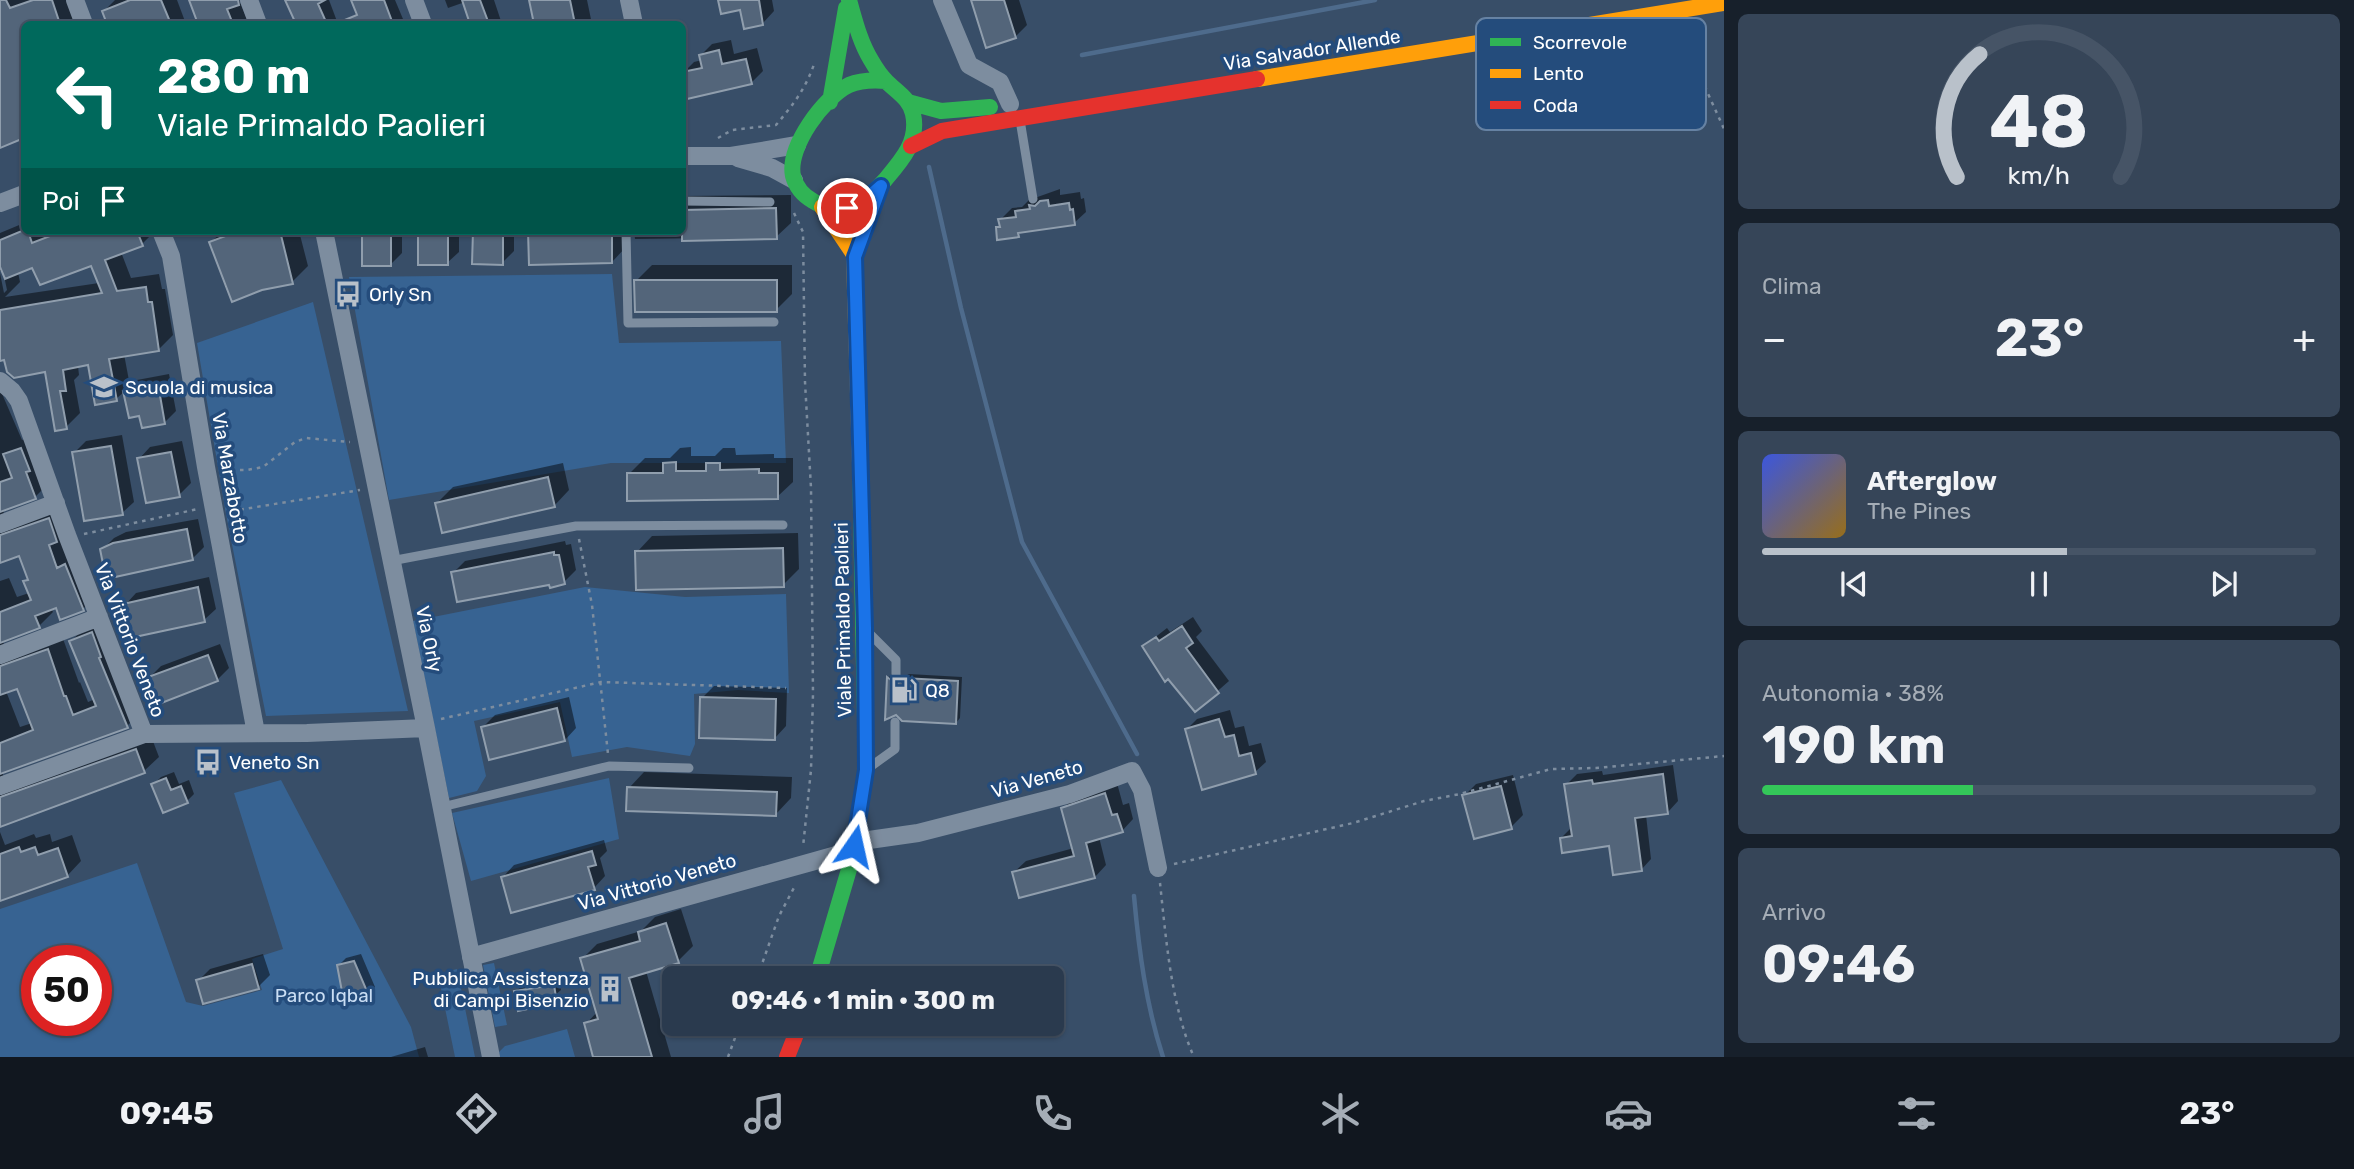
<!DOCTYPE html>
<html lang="it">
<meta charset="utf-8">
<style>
body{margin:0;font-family:Rubik,sans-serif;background:#364558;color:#f1f3f6;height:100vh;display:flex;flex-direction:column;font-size:26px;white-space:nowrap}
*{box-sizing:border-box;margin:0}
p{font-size:23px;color:#a5adb6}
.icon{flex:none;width:38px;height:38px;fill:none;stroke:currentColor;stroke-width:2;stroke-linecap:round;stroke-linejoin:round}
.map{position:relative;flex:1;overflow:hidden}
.details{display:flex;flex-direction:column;gap:14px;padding:14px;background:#17202b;width:630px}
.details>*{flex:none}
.hud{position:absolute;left:21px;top:21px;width:665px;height:214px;border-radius:10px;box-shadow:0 2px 5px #0004,0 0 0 2px #465466;background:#00695c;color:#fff;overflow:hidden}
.speed{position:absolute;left:21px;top:945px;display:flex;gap:14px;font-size:35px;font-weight:700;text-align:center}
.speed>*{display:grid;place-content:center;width:91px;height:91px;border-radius:50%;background:#2a3a4e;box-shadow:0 2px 5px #0004,0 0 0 2px #465466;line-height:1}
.speed .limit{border:10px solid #d22;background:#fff;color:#111}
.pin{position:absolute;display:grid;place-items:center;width:60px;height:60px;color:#fff;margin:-30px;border:4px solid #fff;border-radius:50%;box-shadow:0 2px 7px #0007}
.me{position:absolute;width:77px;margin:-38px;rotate:11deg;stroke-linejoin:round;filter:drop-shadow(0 0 5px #0008)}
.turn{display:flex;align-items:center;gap:24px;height:147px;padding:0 21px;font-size:32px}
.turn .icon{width:91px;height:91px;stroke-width:2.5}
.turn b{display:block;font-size:49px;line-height:60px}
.then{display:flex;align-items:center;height:66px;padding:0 21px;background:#0003;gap:14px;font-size:26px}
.big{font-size:52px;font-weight:700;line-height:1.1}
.details .tile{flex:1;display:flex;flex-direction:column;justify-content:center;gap:10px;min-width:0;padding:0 24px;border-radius:10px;background:#364558}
.details .dial{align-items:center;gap:0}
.dial svg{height:182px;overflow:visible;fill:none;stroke:#465466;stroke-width:7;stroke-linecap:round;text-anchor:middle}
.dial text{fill:#f1f3f6;stroke:none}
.song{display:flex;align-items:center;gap:21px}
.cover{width:84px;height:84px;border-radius:10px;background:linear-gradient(135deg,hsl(230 70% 55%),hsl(40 70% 35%))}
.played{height:7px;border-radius:4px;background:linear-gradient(90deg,#b9c1ca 55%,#465466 55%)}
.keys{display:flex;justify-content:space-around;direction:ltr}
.heat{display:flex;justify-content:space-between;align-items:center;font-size:38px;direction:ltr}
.charge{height:10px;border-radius:5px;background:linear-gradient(90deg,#34c759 38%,#465466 0)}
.trip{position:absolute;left:662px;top:966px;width:402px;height:70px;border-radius:10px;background:#2a3a4e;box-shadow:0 2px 5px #0004,0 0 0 2px #465466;font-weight:700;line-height:70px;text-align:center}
.tabs{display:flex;height:112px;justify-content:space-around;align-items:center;background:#11171f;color:#a5adb6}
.tabs .icon{width:49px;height:49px}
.tabs .current{color:#b9c1ca}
.tabs b{font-size:32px;color:#f1f3f6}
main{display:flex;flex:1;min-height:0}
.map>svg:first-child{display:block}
.green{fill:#376392;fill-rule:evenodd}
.shadow{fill:#0007;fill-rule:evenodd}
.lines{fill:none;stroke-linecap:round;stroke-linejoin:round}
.stream{stroke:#4e6b8c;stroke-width:4.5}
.building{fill:#53657a;stroke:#909ead;stroke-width:2}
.path{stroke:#7d8d9f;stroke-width:2.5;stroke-dasharray:3.5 5;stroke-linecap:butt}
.lane{stroke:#7d8d9f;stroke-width:9}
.street{stroke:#7d8d9f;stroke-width:18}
.fast{stroke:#30b455;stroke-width:16}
.slow{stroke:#ff9f0a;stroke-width:16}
.jam{stroke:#e5322d;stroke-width:16}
.route-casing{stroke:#114b97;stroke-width:18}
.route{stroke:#1a73e8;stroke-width:12}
.labels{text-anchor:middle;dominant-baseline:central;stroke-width:7;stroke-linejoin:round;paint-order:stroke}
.street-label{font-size:19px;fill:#fff;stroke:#244c7c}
.poi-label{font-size:19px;fill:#fff;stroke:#244c7c;text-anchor:start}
.park-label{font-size:19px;fill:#cadef4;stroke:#244c7c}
.key{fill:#244c7c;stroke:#6682a3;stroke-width:2}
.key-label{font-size:19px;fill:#fff}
</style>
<main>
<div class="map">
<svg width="1724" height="1057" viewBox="0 0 1724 1057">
<rect width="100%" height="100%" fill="#384e68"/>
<!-- green -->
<path class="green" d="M612 274 619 343 781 341 786 463H611L389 500 349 277Z
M313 302 408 711 266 716 226 514 197 343Z
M585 587 685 597 786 594 789 693 738 690 694 694 695 744 690 756 627 747 572 757 560 702 474 721 486 776 477 791 449 798 413 621Z
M609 778 619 839 471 881 452 813Z
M281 780 411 1027 419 1057H0V909L137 863 186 1002 203 1006 262 990 252 959 283 949 234 793ZM37 961H96V1020H37Z
M494 963 507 1025 495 1027 483 965Z
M457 969 475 1057H455L438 974Z
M567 1029 575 1057H500L499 1052 505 1046Z"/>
<!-- shadow -->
<path class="shadow" d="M0 0H66L75 24H24V130L14 140 0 146Z
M115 0H177L186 24H109L104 11Z
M191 0H239L249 24H200Z
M287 0H329L338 24H297Z
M351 0H395L403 19 397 24H359Z
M445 0H494L502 24H469L471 23 465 2 448 8Z
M531 0H587L592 24H536Z
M720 0H772L774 11 763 23 741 8Z
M972 0H1019L1027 25 1015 37Z
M731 40 734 54 757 48 763 71 751 83 683 73 694 62 702 60 701 55 712 44Z
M1060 189V195L1080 192 1081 199 1084 198 1086 212 1074 223 1023 230 1018 235 997 228 1001 224 1000 220 1012 208 1022 207 1029 200Z
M791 195V223L776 237 635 239 634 231H682V196Z
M24 223V231H155L142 244 121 252 131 278 159 274 162 289H165L173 335 159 349 124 354 130 386 137 380 169 374 176 411 164 423 141 414 125 391 116 399 89 363 78 366 79 375 74 380 80 413 66 427 46 370 6 358 0 359V273L4 293 7 290 3 271H0V233ZM92 263 99 283 5 297 20 282 18 272 33 266Z
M223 231H299L308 266 292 282 211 242Z
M363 231H402V253L391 264Z
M420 231H459V252L447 263Z
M474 231H514V251L502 263Z
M584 231H627L626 247 612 262Z
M652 265H792V294L776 310 636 281Z
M0 389 22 440 35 434 49 483 35 497 3 509 4 514 63 505 97 595 83 609 57 606 51 608 53 612 39 626 3 640 4 645 62 636 79 683 80 682 88 702 95 699 71 641 86 627 107 619 141 712 127 726 3 771V776L151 736 159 757 144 771 0 825V581L9 578 17 597 29 593 25 582 29 578 20 554 0 561ZM18 687 32 723 20 727 6 691Z
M122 435 134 502 122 513 74 453 86 441Z
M182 441 191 483 179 495 139 459 150 447Z
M691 447V456H715L723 448H735L736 455 774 454V458H793V482L777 497 629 474 645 458H670L680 448Z
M563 463 569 490 554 506 437 503 453 487Z
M198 519 204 547 192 559 102 550 114 538 126 532Z
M798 533 799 569 783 585 637 552 652 536Z
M565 541 566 545 571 544 576 570 564 582 453 573 465 561Z
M209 577 216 609 204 620 125 605 136 593Z
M1193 617 1202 631 1196 637 1229 681 1196 710 1144 646 1167 628 1170 632Z
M220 644 229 668 217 680 150 677 161 666Z
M893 673 901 679 909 674 962 677 960 718 956 723 896 713 887 718 889 677Z
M714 686 787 688 786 726 775 738 702 698Z
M569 697 576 728 565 740 483 727 495 715Z
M1230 710 1235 728 1244 726 1249 746 1261 743 1266 762 1255 772 1187 729 1197 719Z
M1673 765 1678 801 1668 812 1646 815 1651 859 1641 870 1611 844 1561 838 1572 827 1566 785 1577 774 1602 771 1603 775Z
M174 772 179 784 189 780 194 794 187 801 153 785 161 777Z
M644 772 792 777 791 798 776 814 629 788Z
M1513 775 1523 815 1511 827 1464 796 1476 784Z
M1117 783 1123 805 1129 803 1133 819 1122 831 1099 837 1106 865 1095 877 1014 872 1026 861 1074 848 1063 809 1074 797Z
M0 832 5 845 34 834 36 838 50 834 52 842 72 835 81 861 67 876 0 899Z
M604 840 607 851 600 858 605 876 594 888 503 877 514 865Z
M681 909 693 946 678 961 646 971 671 1057H595L586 1024 597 1012 582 959 597 944 641 931 655 917Z
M263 954 270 975 258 987 198 981 210 969Z
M361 954 375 987 368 994 344 995 339 965 346 958Z
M559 980 561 990 555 995 536 998V1001L531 1006 516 991 522 986Z
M425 1047 428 1057H391Z"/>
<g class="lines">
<!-- stream -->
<path class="stream" d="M1082 55 1375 0
M929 167 961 308 1022 542 1137 754
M1134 896C1139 951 1146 1005 1163 1057"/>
</g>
<!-- building -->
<path class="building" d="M0 0H6L10 8 33 0H52L60 24H24V138L0 148Z
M130 0H161L171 24H107L102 11Z
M189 0H238L239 5 227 9 233 24H198Z
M285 0H325L318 4 327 24H296Z
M351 0H384L393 24H335L357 15Z
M462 0H480L489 24H470Z
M529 0H570L575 24H534Z
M718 0H759L763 25 744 29 740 10 721 14Z
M971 0H1004L1016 38 986 48Z
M719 50 722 64 746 59 752 84 687 99 682 72 702 68 699 55Z
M1048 200 1049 206 1069 203 1070 210 1073 209 1075 225 1018 233 1019 237 997 240 996 227H1000L998 219 1016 217 1015 211 1030 209 1029 205 1035 206 1040 201Z
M776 208 777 239 682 241V210Z
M24 230 28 231 32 243 63 231H137L143 246 105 260 117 291 146 287 148 302H152L159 351 109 359 117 401 95 405 88 365 63 370 66 391H60L67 429 55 431 45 372 14 378 7 372 4 360 0 361V310L102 293 91 266 40 285 32 268 5 279 0 267V240Z
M239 231H280L293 284 262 290 232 302 209 242Z
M362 231H391V266H362Z
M418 231H448V265H418Z
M473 231H503V265L472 264Z
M528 231H612V263L529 265Z
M634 280H777V312H635Z
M158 384 165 424 142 428 139 416 129 418 123 391Z
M111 446 123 515 84 521 72 452Z
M21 448 30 471 26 472 36 499 0 512V482L12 478 3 454Z
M171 452 180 497 146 503 137 458Z
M676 462V471H706V463H720V470L759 469V473H778V499L627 501V473H663V463Z
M548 477 555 507 442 533 435 503Z
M49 518 57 542 49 545 57 568 65 564 84 611 60 620 56 608 35 616 40 628 0 643V612L31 600 23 581 28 580 19 556 0 563V535Z
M187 529 193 560 106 579 100 549 113 543Z
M783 548 784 587 636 590 635 551Z
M554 552V555H559L565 584 550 588 549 585 457 602 451 572Z
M198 587 205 622 130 638 123 604Z
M1182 626 1193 643 1186 648 1219 693 1195 712 1168 679 1165 682 1142 646 1156 637 1159 641Z
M92 632 101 657 99 658 128 728 0 774V743L33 730 17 689 0 695V666L48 649 64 696H66L73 715 96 706 69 641Z
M208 655 218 681 159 704 148 677Z
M887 677 895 683 900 682 903 678 958 681 956 724 902 721 896 715 885 720Z
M700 697 776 699 775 740 699 738Z
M557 708 565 741 489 760 481 727Z
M1219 719 1225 737 1234 735 1239 756 1251 753 1256 774 1202 790 1185 729Z
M136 749 145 773 0 827V797Z
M1663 774 1668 814 1635 818 1642 871 1613 875 1609 846 1562 853 1560 838 1572 836 1564 784 1592 780 1593 784Z
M166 778 171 790 181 786 188 803 163 813 151 784Z
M1501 786 1512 829 1474 839 1462 795Z
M627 787 777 792 776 816 626 811Z
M1105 793 1112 815 1117 814 1123 832 1086 843 1095 878 1019 898 1012 872 1074 856 1061 808Z
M19 847 21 852 35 847 38 855 58 848 68 877 0 901V854Z
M592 851 596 865 588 867 595 890 511 913 501 877Z
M666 923 679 963 629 978 652 1057H593L584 1023 598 1019 580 958 640 941 638 932Z
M354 961 369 996 343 997 337 965Z
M252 964 259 989 203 1004 196 980Z
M554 985 556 997 530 1001 532 1008 518 1011 514 991Z"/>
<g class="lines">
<!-- path -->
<path class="path" d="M1686 30C1693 65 1710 97 1724 129
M718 138 732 130 776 125C793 105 807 87 815 61
M794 213 803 232 805 382 811 488 813 694 811 770 803 847
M223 470H247L263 467 295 442 306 438 350 442
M232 511 360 490
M84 534 198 509
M579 539 592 605 608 754
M441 719 601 682 786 688
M1174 864 1353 823 1424 801 1460 794 1551 769 1596 768 1724 756
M1160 883C1166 938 1171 1006 1194 1057
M757 978 779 916 796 884
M728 1057 740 1024"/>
<!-- lane -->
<path class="lane" d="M1020 120 1033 199
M682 201 770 202
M626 231 628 323 774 322
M391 561 576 526 783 525
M869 633 896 660V676
M870 767 895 749V722
M442 807 609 766 689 768"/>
<!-- street -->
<path class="street" d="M75 0 84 24
M249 0 258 24
M414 0 423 24
M629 0 634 24
M942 0 969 65 1000 82 1010 104
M682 156H731L797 145
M738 158 772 168 794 180
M0 203 24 194
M161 231 171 256 206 467 256 733
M324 231 426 728 491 1057
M0 381 12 391 19 401 67 535 144 734
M0 524 56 503
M0 655 99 617
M0 786 144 734 307 733 426 728
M471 957 840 854 869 840 918 833 1070 794 1132 771 1142 790 1158 868"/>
<!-- fast -->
<path class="fast" d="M849 0C855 21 860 42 871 60 875 67 881 76 887 82 897 92 910 99 913 114 919 141 902 160 885 180 865 204 843 220 813 201 804 196 796 187 793 176 787 147 824 97 849 85 861 80 873 80 886 81
M830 102 846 8
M908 102 941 111 990 107
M817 978 850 866 866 770 860 463"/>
<!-- slow -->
<path class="slow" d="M1257 79 1724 3
M822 207 855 256
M860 463 854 256 881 186"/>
<!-- jam -->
<path class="jam" d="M911 146 942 131 1257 79
M787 1057 800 1024"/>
</g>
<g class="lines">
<!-- route casing -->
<g class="route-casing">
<path id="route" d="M847 208 864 201 881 186 855 257 865 628 866 770 854 846"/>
</g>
<!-- route -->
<use href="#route" class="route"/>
</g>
<!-- icons -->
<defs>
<g id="bus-bare" transform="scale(2.1)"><path d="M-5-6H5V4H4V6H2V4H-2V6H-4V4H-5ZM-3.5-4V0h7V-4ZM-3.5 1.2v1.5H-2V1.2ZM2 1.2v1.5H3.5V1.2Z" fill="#b9c1ca" stroke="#244c7c" stroke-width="2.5" paint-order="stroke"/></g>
<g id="school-bare" transform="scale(2.1)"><path d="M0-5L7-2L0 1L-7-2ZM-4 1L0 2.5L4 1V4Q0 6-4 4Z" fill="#b9c1ca" stroke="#244c7c" stroke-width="2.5" paint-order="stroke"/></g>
<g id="fuel-bare" transform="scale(2.1)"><path d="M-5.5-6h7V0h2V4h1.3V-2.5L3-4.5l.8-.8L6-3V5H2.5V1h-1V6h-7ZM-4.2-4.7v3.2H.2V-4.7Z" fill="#b9c1ca" stroke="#244c7c" stroke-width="2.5" paint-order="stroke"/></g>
<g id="building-bare" transform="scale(2.1)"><path d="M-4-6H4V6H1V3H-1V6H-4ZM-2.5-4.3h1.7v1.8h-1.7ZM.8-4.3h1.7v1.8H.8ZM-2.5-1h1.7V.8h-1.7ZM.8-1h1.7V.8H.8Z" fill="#b9c1ca" stroke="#244c7c" stroke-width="2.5" paint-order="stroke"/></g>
</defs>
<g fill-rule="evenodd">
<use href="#bus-bare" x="348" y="294"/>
<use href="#school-bare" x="104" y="387"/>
<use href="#fuel-bare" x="904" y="690"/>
<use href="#bus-bare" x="208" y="762"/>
<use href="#building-bare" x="610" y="989"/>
</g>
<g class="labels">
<!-- street labels -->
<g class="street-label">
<text transform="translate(1312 50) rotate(-9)">Via Salvador Allende</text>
<text transform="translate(230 478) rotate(80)">Via Marzabotto</text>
<text transform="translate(843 620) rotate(-91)">Viale Primaldo Paolieri</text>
<text transform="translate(429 639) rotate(78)">Via Orly</text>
<text transform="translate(130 640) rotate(69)">Via Vittorio Veneto</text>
<text transform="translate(1037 779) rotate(-16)">Via Veneto</text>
<text transform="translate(657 882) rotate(-16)">Via Vittorio Veneto</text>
</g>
<!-- poi labels -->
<g class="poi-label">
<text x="369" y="294">Orly Sn</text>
<text x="125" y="387">Scuola di musica</text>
<text x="925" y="690">Q8</text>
<text x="229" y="762">Veneto Sn</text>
<text x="589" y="978" text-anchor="end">Pubblica Assistenza<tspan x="589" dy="22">di Campi Bisenzio</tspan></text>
</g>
<!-- park labels -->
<g class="park-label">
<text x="324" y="995">Parco Iqbal</text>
</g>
</g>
<!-- legend -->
<rect x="1476" y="18" width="230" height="112" rx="10" class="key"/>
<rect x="1490" y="38" width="31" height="8" fill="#30b455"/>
<rect x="1490" y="69" width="31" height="9" fill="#ff9f0a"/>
<rect x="1490" y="101" width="31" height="8" fill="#e5322d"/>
<g class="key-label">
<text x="1533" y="49">Scorrevole</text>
<text x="1533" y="80">Lento</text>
<text x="1533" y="112">Coda</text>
</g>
</svg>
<div class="speed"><div class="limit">50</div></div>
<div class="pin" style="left:847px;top:208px;background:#d93025"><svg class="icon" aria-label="arrive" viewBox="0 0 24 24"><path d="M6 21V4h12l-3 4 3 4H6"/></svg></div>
<svg class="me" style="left:854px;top:846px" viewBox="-20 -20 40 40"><path d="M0-17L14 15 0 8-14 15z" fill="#1a73e8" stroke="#fff" stroke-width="4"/></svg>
<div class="trip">09:46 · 1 min · 300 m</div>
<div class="hud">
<div class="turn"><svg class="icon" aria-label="left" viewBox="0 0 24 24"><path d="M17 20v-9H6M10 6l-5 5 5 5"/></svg><div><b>280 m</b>Viale Primaldo Paolieri</div></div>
<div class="then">Poi<svg class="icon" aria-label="arrive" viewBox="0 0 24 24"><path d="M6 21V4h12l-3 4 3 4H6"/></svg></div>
</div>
</div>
<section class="details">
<div class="tile dial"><svg viewBox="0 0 100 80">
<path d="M14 69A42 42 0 1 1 86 69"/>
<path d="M14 69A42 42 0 0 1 24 15" stroke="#b9c1ca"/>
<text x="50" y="56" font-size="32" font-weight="700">48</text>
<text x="50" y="72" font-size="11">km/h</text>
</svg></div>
<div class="tile"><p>Clima</p>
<div class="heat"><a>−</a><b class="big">23°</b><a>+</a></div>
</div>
<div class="tile">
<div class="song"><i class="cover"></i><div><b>Afterglow</b><p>The Pines</p></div></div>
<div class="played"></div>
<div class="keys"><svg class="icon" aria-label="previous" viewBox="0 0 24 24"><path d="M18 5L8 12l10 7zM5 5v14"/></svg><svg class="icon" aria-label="pause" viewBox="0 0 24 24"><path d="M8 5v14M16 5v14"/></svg><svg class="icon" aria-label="next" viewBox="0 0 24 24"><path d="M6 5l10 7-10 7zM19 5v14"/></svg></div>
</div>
<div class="tile"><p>Autonomia · 38%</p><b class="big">190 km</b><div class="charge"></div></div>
<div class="tile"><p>Arrivo</p><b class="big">09:46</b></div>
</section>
</main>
<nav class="tabs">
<b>09:45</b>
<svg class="icon current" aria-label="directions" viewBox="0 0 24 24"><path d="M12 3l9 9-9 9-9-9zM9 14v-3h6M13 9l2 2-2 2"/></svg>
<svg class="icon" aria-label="music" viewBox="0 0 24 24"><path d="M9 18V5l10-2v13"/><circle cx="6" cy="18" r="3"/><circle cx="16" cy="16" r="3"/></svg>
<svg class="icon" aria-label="phone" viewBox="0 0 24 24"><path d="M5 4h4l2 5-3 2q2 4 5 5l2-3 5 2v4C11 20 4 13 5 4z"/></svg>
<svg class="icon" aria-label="climate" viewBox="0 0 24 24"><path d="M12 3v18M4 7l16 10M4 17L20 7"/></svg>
<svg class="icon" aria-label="car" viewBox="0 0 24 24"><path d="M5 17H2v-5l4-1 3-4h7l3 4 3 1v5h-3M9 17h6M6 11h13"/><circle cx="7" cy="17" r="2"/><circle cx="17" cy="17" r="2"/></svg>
<svg class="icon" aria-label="filters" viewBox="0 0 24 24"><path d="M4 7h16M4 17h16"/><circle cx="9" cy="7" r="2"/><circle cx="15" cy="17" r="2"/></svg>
<b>23°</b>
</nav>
